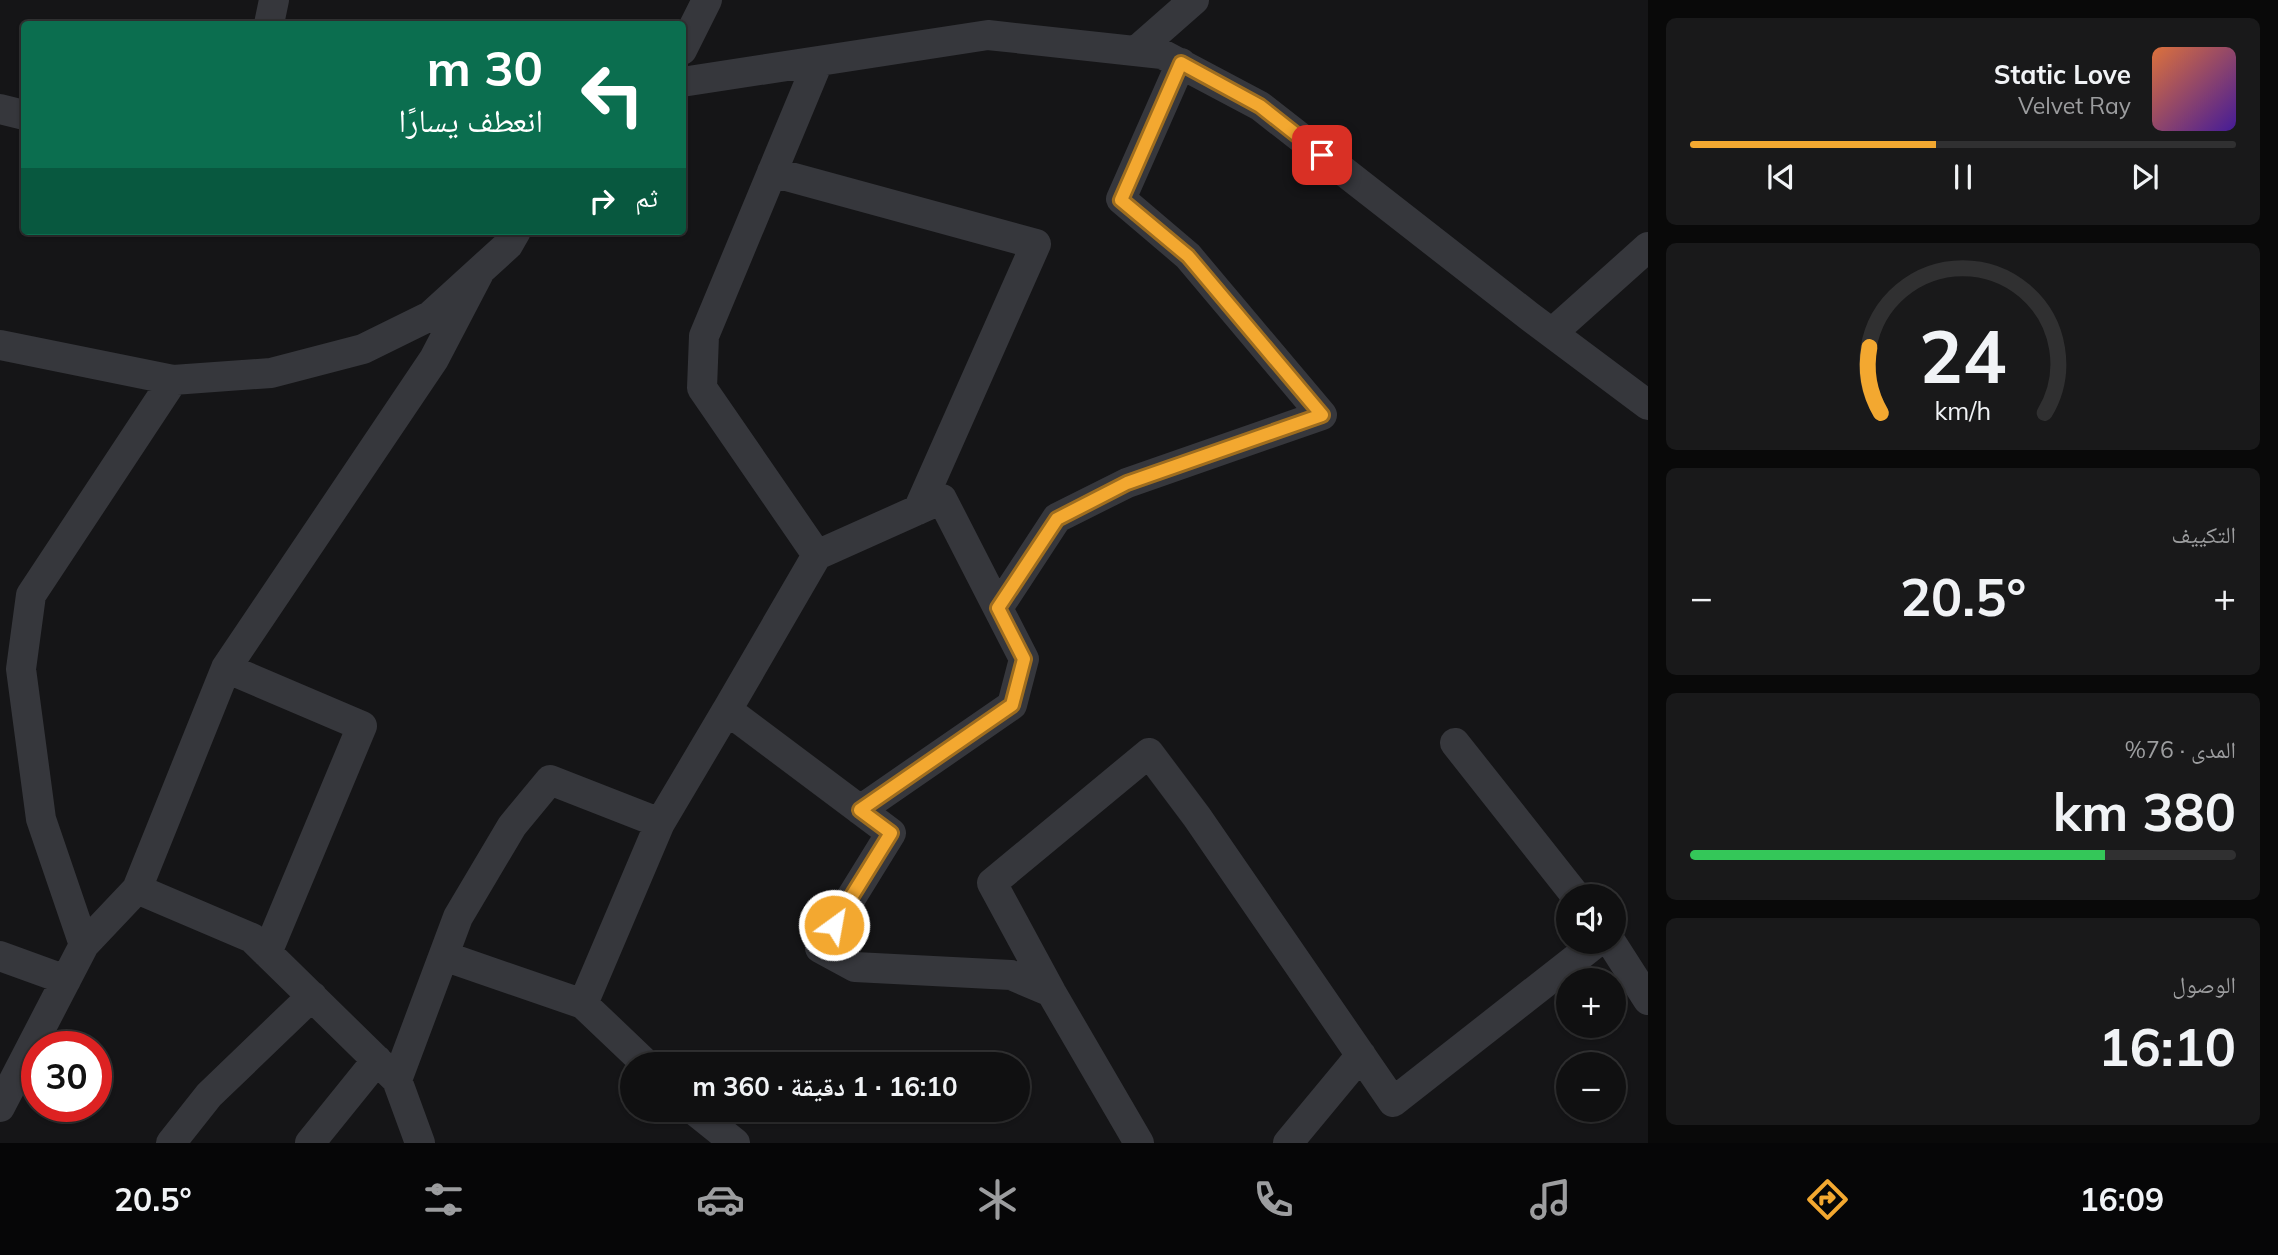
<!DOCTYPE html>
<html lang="ar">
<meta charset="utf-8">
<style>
body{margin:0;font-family:Mulish,"Noto Naskh Arabic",sans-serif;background:#19191a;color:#f1f3f6;direction:rtl;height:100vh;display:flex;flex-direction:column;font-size:26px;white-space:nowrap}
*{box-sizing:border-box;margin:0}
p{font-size:23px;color:#9c9d9f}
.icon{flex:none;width:38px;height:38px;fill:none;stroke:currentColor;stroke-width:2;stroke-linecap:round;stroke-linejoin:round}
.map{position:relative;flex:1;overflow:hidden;direction:ltr}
.details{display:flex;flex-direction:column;gap:18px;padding:18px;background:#090909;width:630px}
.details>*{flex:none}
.guide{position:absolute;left:21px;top:21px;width:665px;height:214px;border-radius:7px;box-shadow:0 2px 5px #0004,0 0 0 2px #303031;direction:rtl;background:#0b6e4f;color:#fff;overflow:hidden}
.controls{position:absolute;left:1556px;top:884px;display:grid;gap:14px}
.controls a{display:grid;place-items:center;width:70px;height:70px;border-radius:50%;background:#101011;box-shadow:0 2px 5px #0004,0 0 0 2px #303031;font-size:35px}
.speed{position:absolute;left:21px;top:1031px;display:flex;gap:14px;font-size:35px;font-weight:700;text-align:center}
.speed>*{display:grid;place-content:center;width:91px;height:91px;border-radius:50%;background:#101011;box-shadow:0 2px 5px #0004,0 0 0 2px #303031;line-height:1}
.speed .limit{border:10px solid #d22;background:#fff;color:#111}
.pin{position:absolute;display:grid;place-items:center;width:60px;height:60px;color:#fff;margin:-30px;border-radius:14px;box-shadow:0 4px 10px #0006}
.me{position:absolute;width:77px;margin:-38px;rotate:32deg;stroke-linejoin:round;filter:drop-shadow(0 0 5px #0008)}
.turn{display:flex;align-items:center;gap:24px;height:147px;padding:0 28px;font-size:32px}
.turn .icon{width:91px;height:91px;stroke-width:2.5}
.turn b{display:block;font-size:49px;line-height:60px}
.then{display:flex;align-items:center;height:66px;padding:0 28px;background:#0003;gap:14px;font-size:26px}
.big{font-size:52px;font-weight:700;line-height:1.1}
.details .widget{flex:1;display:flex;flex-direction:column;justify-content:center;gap:10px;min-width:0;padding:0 24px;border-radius:10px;background:#19191a}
.details .dial{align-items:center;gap:0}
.dial svg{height:182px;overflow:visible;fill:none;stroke:#303031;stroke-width:7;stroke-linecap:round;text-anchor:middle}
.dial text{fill:#f1f3f6;stroke:none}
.song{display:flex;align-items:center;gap:21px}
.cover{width:84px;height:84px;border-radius:10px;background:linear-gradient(135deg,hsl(20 70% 55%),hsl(260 70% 35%))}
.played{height:7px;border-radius:4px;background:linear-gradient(90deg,#f3a830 45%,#303031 45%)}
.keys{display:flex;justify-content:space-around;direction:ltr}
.heat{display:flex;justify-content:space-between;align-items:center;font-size:38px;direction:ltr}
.charge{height:10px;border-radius:5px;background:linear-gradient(90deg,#34c759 76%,#303031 0)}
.trip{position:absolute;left:620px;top:1052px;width:410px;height:70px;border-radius:35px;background:#101011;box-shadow:0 2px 5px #0004,0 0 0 2px #303031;font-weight:700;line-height:70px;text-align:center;direction:rtl}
.dock{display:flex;height:112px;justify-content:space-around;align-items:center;background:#060607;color:#9c9d9f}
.dock .icon{width:49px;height:49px}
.dock .active{color:#f3a830}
.dock b{font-size:32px;color:#f1f3f6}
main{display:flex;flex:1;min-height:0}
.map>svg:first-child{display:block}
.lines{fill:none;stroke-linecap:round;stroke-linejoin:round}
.street{stroke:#36373c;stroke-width:30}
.route-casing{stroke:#9e6d1f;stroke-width:18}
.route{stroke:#f3a830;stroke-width:12}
</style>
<main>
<section class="details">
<div class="widget">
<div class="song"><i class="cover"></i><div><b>Static Love</b><p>Velvet Ray</p></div></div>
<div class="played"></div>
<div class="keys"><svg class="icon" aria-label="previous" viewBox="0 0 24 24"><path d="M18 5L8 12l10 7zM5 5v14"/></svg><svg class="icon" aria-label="pause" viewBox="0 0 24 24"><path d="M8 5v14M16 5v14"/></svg><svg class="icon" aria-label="next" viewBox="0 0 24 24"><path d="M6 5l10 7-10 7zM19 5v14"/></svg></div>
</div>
<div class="widget dial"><svg viewBox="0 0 100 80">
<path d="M14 69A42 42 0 1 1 86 69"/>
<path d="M14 69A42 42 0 0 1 9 40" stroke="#f3a830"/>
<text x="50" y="56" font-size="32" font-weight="700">24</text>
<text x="50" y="72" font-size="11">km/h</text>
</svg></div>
<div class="widget"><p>التكييف</p>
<div class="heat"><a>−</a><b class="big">20.5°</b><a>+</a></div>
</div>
<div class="widget"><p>المدى · 76%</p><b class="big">380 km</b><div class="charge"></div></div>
<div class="widget"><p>الوصول</p><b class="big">16:10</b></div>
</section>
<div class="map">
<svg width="1648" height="1143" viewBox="0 0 1648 1143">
<rect width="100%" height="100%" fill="#151517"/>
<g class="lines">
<!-- street -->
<path class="street" d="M269 24 274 0
M682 50 707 0
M1136 51 1194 0
M682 82 988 35 1162 54 1260 106 1529 316 1648 405
M0 109 24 115
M772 172 1036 244 918 510
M1552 333 1648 247
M0 345 173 380 271 373 363 349 430 316 508 245 516 231
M817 555 702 388 704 336 818 62
M998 608 1057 518 1127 483 1322 415 1188 256 1121 199 1181 63
M226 668 362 726 267 953
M1455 743 1576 896
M860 810 1012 705 1024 659 942 499 817 555 727 710 891 833 820 948 855 967 1011 975 1051 992 1139 1143
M1611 942 1648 1000
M84 945 137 889
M0 956 66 980
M444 956 583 1004 646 1064
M1051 992 992 883 1149 753 1197 817 1393 1102 1597 942
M583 1004 660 823
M397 1080 458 917 512 826 550 780 660 823 727 710
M0 1107 84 945 41 819 21 669 31 595 173 380
M694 1110 735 1143
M171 1143 209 1095 312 996
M310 1143 377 1060
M420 1143 397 1080 252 938 137 889 226 668 434 359 480 271
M1288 1143 1361 1055"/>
</g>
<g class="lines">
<!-- route casing -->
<g class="route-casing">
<path id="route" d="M834 925 891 833 860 810 1012 705 1024 659 998 608 1057 519 1127 483 1322 415 1188 256 1121 200 1181 63 1260 106 1322 155"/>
</g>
<!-- route -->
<use href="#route" class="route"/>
</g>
</svg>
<div class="controls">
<a><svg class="icon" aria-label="sound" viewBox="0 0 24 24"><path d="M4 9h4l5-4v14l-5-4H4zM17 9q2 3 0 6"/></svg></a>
<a>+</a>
<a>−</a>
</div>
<div class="speed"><div class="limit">30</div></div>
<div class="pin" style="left:1322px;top:155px;background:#d93025"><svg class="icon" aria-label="arrive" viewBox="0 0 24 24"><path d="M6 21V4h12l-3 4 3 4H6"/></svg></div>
<svg class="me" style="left:834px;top:925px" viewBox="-20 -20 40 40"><circle r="17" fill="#f3a830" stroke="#fff" stroke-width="3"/><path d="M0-11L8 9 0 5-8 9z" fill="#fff"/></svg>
<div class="trip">16:10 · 1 دقيقة · 360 m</div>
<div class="guide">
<div class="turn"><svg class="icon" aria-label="left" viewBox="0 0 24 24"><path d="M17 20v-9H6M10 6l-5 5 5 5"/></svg><div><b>30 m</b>انعطف يسارًا</div></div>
<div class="then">ثم<svg class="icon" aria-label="right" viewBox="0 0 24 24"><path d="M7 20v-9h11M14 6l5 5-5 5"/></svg></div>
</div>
</div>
</main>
<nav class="dock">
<b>16:09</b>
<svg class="icon active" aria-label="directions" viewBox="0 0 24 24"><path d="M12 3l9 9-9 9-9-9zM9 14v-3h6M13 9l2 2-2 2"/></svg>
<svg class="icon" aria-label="music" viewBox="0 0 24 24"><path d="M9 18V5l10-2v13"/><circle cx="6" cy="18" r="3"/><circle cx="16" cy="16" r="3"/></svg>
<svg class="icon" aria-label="phone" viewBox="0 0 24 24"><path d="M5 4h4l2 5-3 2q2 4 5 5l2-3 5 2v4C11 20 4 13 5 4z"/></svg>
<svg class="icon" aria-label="climate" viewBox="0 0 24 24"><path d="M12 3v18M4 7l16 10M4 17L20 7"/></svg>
<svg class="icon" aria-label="car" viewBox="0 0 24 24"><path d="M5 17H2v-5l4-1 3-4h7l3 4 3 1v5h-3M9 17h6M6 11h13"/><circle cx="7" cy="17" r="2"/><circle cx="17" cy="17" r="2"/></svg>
<svg class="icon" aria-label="filters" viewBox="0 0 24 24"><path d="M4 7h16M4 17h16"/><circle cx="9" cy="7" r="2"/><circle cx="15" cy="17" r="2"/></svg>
<b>20.5°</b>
</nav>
